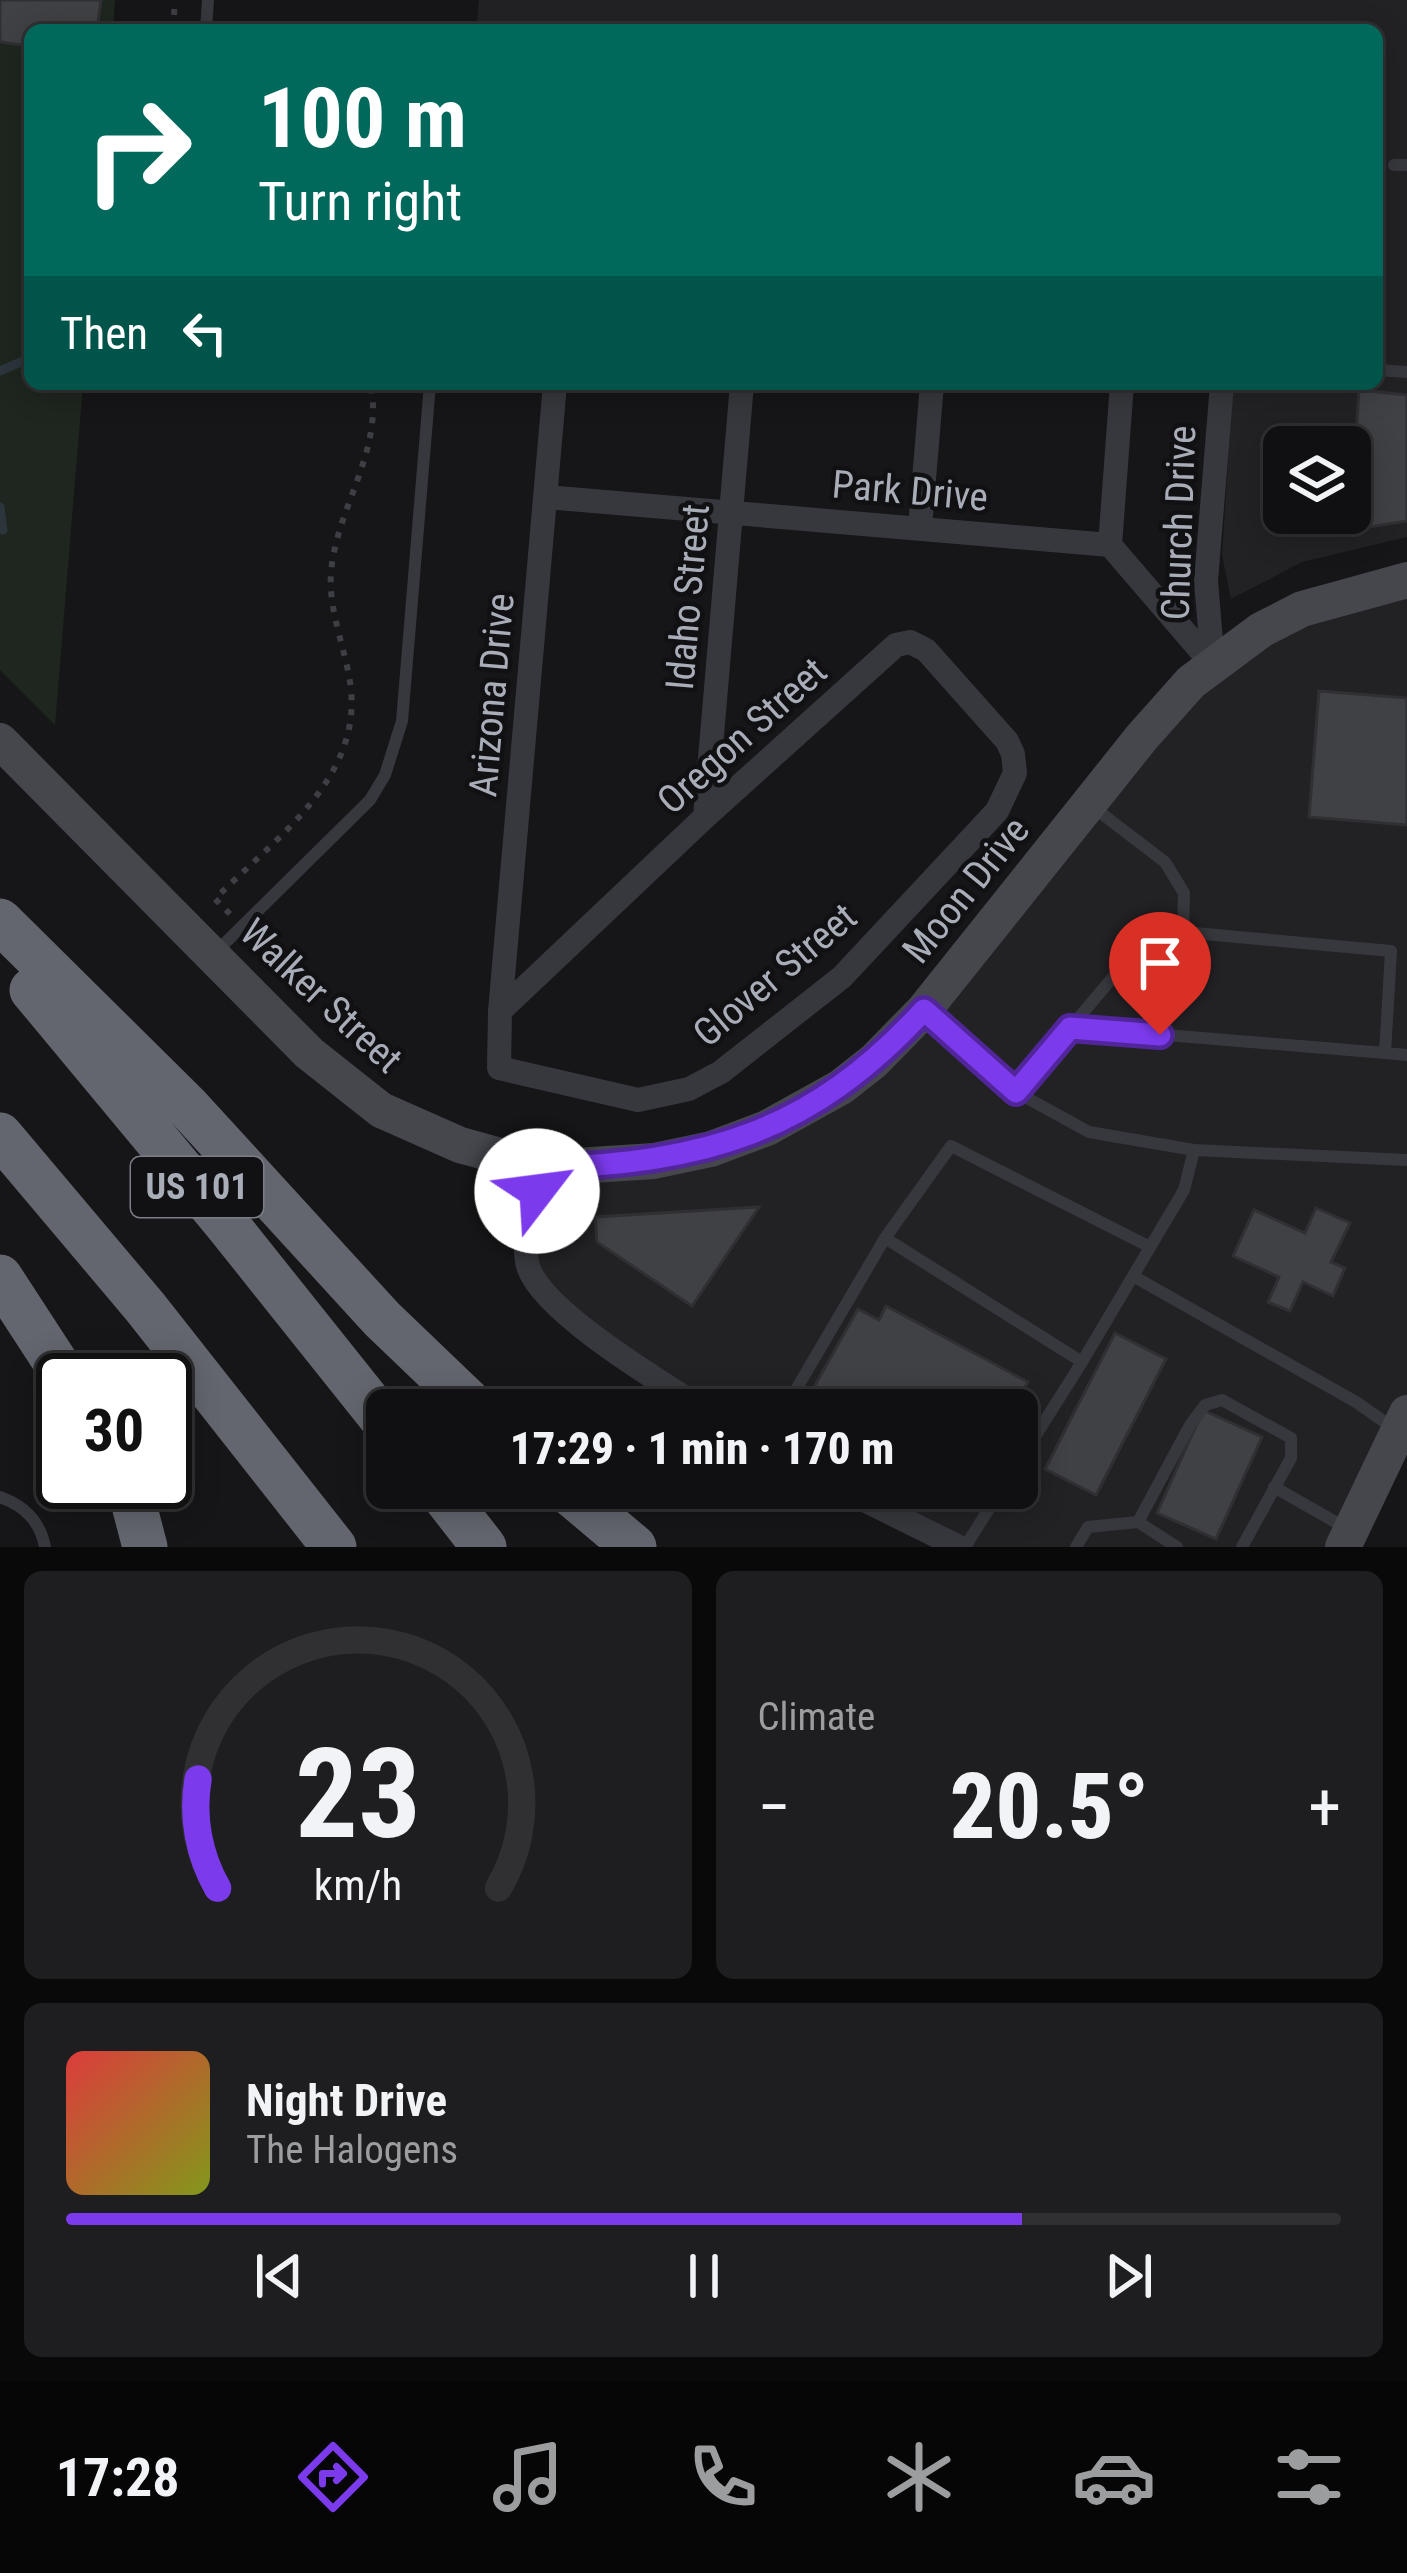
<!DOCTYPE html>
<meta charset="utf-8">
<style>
body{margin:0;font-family:"Roboto Condensed",sans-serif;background:#1e1e20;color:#f1f3f6;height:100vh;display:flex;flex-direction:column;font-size:45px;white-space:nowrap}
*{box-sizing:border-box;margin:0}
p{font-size:39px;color:#9c9d9f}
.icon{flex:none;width:66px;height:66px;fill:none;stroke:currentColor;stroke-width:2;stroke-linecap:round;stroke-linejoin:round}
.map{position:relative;height:1547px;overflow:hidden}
.panel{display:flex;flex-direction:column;gap:24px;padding:24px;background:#09090a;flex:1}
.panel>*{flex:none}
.top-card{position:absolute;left:24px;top:24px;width:1359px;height:366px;border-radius:18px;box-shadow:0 6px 30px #0003,0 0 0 3px #303032;background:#00695c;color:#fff;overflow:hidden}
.controls{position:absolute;left:1263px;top:426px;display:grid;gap:24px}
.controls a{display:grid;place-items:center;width:108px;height:108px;border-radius:18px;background:#101012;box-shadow:0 6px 30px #0003,0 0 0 3px #303032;font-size:60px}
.speed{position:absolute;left:36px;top:1353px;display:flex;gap:24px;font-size:60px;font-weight:700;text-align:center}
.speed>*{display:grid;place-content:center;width:156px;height:156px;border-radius:50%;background:#101012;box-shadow:0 6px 30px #0003,0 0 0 3px #303032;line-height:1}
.speed .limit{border:6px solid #111;border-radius:18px;background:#fff;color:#111}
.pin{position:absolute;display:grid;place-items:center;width:102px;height:102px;color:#fff;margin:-123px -51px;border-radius:50% 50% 50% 0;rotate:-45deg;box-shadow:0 0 12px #0007}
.pin .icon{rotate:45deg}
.me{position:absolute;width:132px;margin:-66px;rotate:60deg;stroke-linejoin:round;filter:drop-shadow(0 0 9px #0008)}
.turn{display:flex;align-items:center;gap:42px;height:252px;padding:0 36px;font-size:54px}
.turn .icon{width:156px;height:156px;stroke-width:2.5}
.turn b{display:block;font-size:84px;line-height:102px}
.then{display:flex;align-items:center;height:114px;padding:0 36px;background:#0003;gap:24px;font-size:45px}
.big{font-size:90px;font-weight:800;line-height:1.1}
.panel .card{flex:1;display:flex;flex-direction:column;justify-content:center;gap:18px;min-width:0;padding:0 42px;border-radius:18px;background:#1e1e20}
.panel .dial{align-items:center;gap:0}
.dial svg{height:312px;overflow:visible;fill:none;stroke:#303032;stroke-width:7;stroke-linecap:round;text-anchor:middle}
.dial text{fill:#f1f3f6;stroke:none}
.song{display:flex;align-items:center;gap:36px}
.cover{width:144px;height:144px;border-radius:18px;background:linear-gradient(135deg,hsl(0 70% 55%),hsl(70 70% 35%))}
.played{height:12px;border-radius:6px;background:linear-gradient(90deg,#7c3aed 75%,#303032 75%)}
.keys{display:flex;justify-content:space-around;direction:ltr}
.heat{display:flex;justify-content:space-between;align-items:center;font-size:66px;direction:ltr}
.panel .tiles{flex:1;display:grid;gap:24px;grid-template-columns:1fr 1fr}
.card:last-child{grid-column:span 2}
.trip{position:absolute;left:366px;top:1389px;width:672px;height:120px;border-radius:18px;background:#101012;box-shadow:0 6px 30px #0003,0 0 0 3px #303032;font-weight:800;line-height:120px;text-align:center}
.tabs{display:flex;height:192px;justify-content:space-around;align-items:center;background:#060607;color:#9c9d9f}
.tabs .icon{width:84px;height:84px}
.tabs .current{color:#7c3aed}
.tabs b{font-size:54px;color:#f1f3f6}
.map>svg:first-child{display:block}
.built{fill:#222225;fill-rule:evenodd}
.green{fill:#1e261f}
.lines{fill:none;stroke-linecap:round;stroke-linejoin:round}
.stream{stroke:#2c353c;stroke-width:9}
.building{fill:#404145;stroke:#303034;stroke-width:3}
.path{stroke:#3d3f44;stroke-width:6;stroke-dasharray:6 9;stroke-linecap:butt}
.lane{stroke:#37383d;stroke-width:12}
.street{stroke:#37383d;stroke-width:24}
.secondary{stroke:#45474d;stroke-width:36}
.highway{stroke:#63666e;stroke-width:45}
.route-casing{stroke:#51269a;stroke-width:30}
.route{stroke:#7c3aed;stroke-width:21}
.labels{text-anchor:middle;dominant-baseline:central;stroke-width:9;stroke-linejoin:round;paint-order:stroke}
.shield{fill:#111113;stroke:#7b7e86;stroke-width:3}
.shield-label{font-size:36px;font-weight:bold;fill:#a8adb8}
.street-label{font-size:39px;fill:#a8adb8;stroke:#111113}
</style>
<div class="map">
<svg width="1407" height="1547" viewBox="0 0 1407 1547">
<rect width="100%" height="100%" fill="#161618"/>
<!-- built -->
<path class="built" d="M479 0H1407V537L1302 562 1231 599 1222 555 1233 384H1377V30H489L476 29ZM1284 447H1350V513H1284Z
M1407 580V1413L1343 1547H959L840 1488H1017V1410H706L668 1387 528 1268 545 1168 654 1161 840 1087 1213 665Z"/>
<!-- green -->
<path class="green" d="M0 0H115L113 30H30V384H83L55 725 0 670Z"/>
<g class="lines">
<!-- stream -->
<path class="stream" d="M0 371 30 358
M0 507 3 530"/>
</g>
<!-- building -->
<path class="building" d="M0 0H101L97 30H30V46L0 42Z
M1359 390 1407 395V521L1350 530Z
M1319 691 1407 698V825L1309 817Z
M759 1207 692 1306 597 1242 595 1217Z
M1316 1208 1350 1223 1331 1262 1345 1268 1333 1296 1303 1282 1290 1311 1268 1302 1279 1277 1233 1256 1254 1210 1305 1233Z
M886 1306 1028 1382 1012 1410H1002L987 1401 982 1410H856L814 1387 858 1309 879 1320Z
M1115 1333 1166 1359 1096 1495 1045 1469Z
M1203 1410 1262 1437 1216 1539 1157 1513Z"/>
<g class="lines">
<!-- path -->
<path class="path" d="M173 30 175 0
M230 914 215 899C272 841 360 781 351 690 347 651 328 613 331 572 337 506 383 453 371 384"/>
<!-- lane -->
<path class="lane" d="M206 30 208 0
M1394 165H1407
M1377 370 1407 372
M1093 807 1165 862 1184 893 1183 932
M214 954 370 800 385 775 402 721 430 384
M929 1015 1016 1092 1089 1132 1194 1150 1184 1190 1133 1276 1356 1402 1396 1430
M1385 1053 1407 1055
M1016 1092 1141 944 1183 932 1391 951 1385 1053 1070 1027
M1194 1150 1407 1160
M1133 1276 1082 1362 885 1238 951 1146 1150 1247
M784 1410 885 1238
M1017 1465 1082 1362
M1274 1487 1346 1528
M0 1497C25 1506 40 1521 45 1547
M1138 1522 1190 1425 1205 1405 1222 1400 1291 1438V1458L1242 1547
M965 1547 1002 1488
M1076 1547 1088 1527 1138 1522 1177 1547"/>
<!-- street -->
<path class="street" d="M546 497 1110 545 1213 665
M920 527 932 384
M1110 545 1122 384
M1213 665 1206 581 1222 384
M705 817 742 384
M500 1011 705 817 896 645 910 642 926 650 1007 741 1013 754 1015 773 997 811 842 977 721 1072 689 1089 638 1100 499 1068 500 1011 555 384
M545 1168C536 1194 519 1241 529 1269 546 1314 661 1382 704 1410
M840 1488 959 1547"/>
<!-- secondary -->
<path class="secondary" d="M0 741 309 1053 381 1110 460 1145 545 1168 654 1161 711 1149 767 1128 841 1087 874 1061 924 1010 1142 737 1191 682 1261 630 1302 609 1407 580
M1343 1547 1407 1413"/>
<!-- highway -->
<path class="highway" d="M0 921 187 1106 382 1319 477 1410
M32 990 225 1222 387 1425
M0 1135 145 1307 334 1547
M0 1277 67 1380
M128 1482 145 1547
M438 1488 484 1547
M564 1488 634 1547"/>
</g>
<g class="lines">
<!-- route casing -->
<g class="route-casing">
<path id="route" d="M537 1191 544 1168C706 1162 811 1133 924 1010L1016 1092 1070 1028 1160 1035"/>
</g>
<!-- route -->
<use href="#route" class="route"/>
</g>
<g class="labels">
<!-- shield labels -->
<rect class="shield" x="131" y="1157" width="132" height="60" rx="9"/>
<g class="shield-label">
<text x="197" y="1187">US 101</text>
</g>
<!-- street labels -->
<g class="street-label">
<text transform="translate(910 491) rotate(5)">Park Drive</text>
<text transform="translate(1179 523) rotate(-88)">Church Drive</text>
<text transform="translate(688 597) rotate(-85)">Idaho Street</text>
<text transform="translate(492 695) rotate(-85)">Arizona Drive</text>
<text transform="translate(742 736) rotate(-42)">Oregon Street</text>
<text transform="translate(966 890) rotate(-51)">Moon Drive</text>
<text transform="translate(775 975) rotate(-40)">Glover Street</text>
<text transform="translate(321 996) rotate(43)">Walker Street</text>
</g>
</g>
</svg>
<div class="controls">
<a><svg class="icon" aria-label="layers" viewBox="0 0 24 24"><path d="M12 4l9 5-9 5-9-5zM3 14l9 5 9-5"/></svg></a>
</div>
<div class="speed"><div class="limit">30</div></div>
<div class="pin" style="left:1160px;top:1035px;background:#d93025"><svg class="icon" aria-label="arrive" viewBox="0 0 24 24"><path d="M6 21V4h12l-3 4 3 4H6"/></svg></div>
<svg class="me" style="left:537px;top:1191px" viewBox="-20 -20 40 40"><circle r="19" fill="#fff"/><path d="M0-13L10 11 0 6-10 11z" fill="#7c3aed"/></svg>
<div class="trip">17:29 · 1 min · 170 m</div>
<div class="top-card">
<div class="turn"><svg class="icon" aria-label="right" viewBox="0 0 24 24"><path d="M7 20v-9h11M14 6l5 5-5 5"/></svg><div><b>100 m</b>Turn right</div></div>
<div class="then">Then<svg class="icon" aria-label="left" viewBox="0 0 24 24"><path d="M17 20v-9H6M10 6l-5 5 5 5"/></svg></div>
</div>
</div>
<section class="panel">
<div class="tiles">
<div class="card dial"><svg viewBox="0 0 100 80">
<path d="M14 69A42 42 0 1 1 86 69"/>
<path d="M14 69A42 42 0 0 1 9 41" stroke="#7c3aed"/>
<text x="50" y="56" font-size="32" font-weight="700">23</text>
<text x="50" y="72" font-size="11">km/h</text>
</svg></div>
<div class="card"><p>Climate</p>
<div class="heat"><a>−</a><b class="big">20.5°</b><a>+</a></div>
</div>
<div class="card">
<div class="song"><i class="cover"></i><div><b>Night Drive</b><p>The Halogens</p></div></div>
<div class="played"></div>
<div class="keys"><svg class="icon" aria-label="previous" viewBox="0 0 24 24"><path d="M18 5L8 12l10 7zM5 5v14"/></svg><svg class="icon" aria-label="pause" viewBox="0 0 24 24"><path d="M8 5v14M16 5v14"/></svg><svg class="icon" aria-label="next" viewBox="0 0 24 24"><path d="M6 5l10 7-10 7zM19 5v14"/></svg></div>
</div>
</div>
</section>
<nav class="tabs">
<b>17:28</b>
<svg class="icon current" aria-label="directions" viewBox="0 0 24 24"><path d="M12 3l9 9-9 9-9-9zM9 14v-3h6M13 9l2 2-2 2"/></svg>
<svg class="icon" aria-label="music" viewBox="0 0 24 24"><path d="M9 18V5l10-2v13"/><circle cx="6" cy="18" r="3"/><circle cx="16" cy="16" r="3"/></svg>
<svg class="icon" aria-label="phone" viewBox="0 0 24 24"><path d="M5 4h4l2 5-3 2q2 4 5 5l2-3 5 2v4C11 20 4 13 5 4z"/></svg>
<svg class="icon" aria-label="climate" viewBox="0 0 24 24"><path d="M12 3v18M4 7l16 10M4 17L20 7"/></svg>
<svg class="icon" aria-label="car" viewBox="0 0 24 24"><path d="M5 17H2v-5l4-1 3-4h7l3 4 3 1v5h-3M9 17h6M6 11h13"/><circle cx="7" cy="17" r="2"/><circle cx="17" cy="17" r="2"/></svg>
<svg class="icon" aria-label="filters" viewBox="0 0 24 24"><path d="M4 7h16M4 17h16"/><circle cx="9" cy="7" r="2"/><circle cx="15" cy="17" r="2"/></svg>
</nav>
